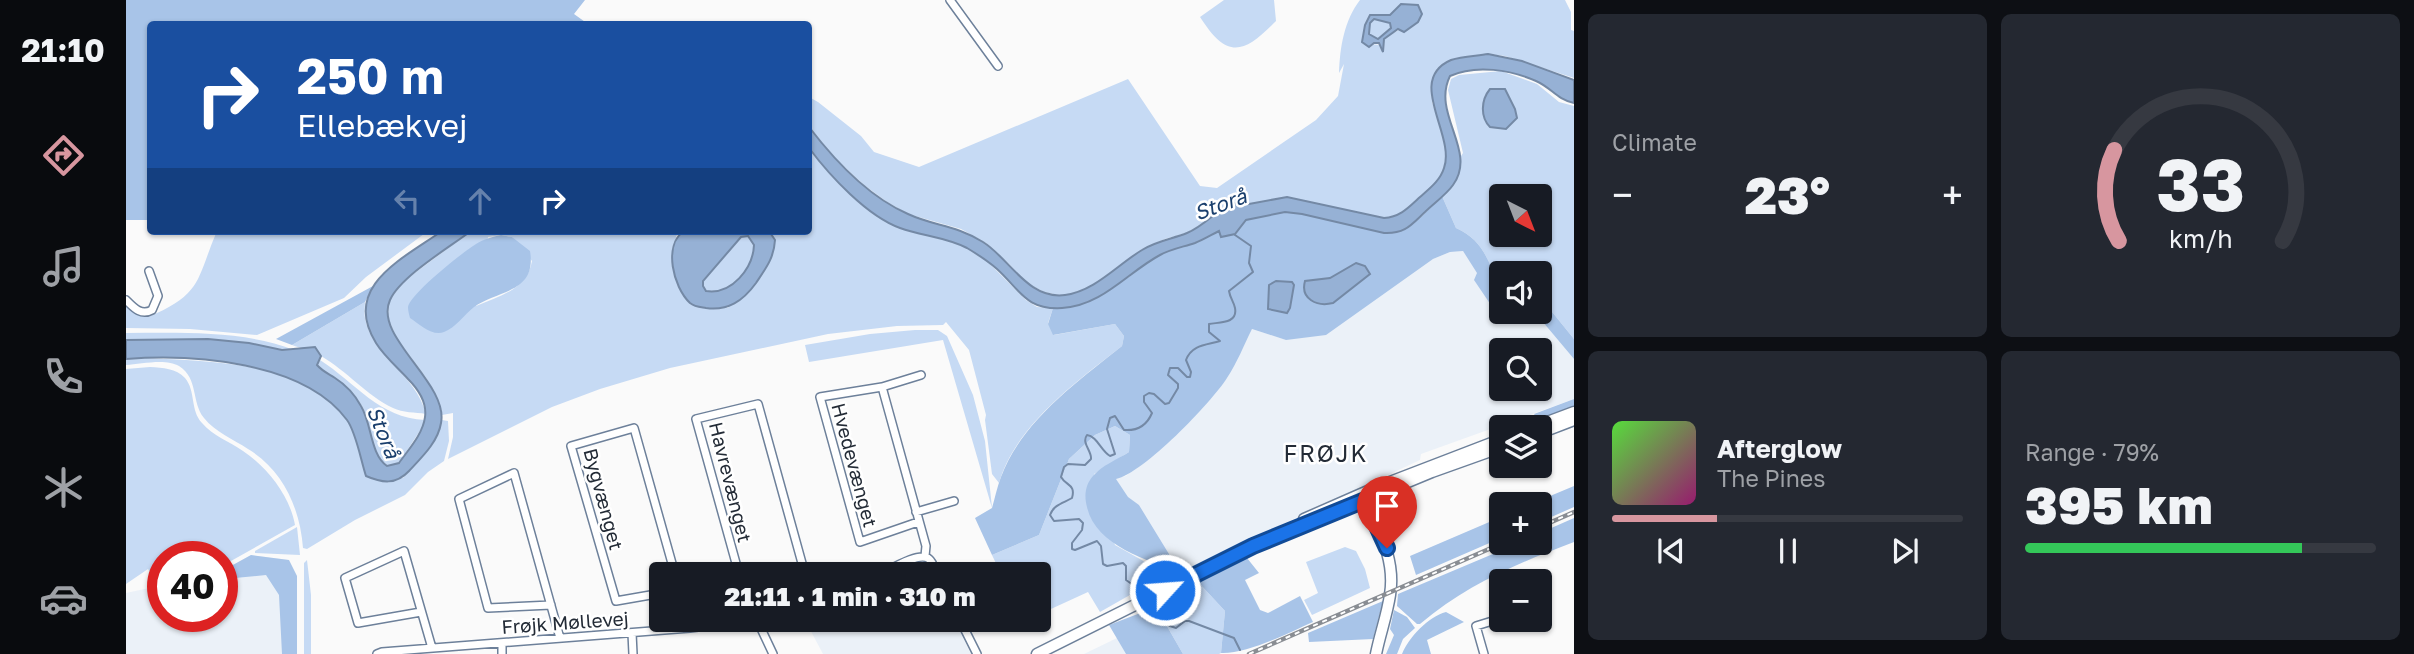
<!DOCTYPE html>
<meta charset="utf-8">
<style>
body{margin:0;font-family:"Golos Text",sans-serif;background:#242831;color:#f1f3f6;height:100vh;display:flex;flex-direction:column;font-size:26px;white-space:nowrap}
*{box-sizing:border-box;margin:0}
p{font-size:23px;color:#9ea1a6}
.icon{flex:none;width:38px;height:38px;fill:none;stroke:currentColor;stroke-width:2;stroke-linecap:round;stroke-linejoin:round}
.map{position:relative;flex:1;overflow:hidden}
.sheet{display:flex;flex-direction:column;gap:14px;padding:14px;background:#0d0f14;width:840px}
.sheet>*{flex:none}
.guide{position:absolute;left:21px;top:21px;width:665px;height:214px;border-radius:7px;box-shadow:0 2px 5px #0004;background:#1a4fa0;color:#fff;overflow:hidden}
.needle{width:46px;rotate:138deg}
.fabs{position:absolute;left:1363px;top:184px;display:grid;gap:14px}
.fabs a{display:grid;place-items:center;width:63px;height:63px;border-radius:7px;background:#171b24;box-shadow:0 2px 5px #0004;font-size:35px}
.speed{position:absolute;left:21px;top:541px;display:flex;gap:14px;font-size:35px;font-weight:700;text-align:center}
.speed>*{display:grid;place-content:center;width:91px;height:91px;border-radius:50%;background:#171b24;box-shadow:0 2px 5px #0004;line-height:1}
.speed .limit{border:10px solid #d22;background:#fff;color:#111}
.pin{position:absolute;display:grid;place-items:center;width:60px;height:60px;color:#fff;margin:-72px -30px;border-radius:50% 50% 50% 0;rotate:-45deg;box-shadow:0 0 7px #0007}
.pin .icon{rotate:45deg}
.me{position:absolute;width:77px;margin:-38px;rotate:64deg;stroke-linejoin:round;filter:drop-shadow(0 0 5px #0008)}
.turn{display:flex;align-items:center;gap:24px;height:147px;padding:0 35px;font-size:32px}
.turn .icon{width:91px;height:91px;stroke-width:2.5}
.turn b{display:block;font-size:49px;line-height:60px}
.lanes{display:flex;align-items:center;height:66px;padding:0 35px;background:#0003;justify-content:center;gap:35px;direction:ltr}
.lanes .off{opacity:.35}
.big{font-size:52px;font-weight:800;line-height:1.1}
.sheet .card{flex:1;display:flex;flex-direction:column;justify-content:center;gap:10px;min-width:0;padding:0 24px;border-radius:10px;background:#242831}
.sheet .dial{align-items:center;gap:0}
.dial svg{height:182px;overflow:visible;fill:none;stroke:#363941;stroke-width:7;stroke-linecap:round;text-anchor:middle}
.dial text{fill:#f1f3f6;stroke:none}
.song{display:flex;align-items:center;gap:21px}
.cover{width:84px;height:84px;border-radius:10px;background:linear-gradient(135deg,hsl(110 70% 55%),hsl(320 70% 35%))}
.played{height:7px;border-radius:4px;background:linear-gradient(90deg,#d7969f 30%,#363941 30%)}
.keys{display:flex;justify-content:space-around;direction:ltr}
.heat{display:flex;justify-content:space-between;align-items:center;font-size:38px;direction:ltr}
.charge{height:10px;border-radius:5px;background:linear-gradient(90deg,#34c759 79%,#363941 0)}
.sheet .tiles{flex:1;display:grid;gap:14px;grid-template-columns:repeat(2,1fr)}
.trip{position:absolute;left:523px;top:562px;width:402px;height:70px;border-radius:7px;background:#171b24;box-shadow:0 2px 5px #0004;font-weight:800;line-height:70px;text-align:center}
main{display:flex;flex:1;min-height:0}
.tab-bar{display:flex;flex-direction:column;width:126px;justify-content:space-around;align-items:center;background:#090b0e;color:#9ea1a6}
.tab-bar .icon{width:49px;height:49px}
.tab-bar .selected{color:#d7969f}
.tab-bar b{font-size:32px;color:#f1f3f6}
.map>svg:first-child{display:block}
.built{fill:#ebf1f8;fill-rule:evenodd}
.green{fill:#c6daf4;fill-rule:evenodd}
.forest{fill:#a8c4e8}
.water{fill:#96b1d5;stroke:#7489a5;stroke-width:2;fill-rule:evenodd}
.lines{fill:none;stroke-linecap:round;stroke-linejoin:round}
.stream{stroke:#7489a5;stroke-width:2}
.street-casing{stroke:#6d809a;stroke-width:10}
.secondary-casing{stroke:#6d809a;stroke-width:13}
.street{stroke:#fff;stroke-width:7}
.secondary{stroke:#fff;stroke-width:10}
.rail-casing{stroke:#898d93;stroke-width:4.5}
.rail{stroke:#fff;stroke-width:2;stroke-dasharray:5;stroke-linecap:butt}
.route-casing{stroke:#114b97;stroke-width:18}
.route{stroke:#1a73e8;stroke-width:12}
.labels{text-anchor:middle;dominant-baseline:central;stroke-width:5;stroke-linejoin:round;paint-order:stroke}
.street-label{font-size:19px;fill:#232b36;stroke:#fff}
.water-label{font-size:21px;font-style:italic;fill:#1a3f6d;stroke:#fff}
.quarter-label{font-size:23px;letter-spacing:2px;fill:#232b36;stroke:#fff}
</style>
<main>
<nav class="tab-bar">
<b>21:10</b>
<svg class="icon selected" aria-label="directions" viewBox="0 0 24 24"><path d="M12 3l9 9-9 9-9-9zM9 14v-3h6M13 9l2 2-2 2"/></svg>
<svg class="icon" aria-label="music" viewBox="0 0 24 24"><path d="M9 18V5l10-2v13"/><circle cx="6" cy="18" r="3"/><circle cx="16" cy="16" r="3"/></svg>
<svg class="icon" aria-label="phone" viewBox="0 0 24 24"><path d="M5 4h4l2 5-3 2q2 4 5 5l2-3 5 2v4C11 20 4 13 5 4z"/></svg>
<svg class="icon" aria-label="climate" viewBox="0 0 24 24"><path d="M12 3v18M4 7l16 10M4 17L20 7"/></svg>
<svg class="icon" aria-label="car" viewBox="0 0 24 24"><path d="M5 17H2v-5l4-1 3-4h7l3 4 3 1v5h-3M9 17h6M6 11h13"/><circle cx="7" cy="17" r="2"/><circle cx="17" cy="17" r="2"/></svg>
</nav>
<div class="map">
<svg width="1448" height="654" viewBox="0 0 1448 654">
<rect width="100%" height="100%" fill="#fafafa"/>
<!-- built -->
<path class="built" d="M1337 251 1352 273 1371 314 1411 315 1448 359V399L1295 454 1294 460 1054 572 1013 505 1002 498 989 478 1000 476 1101 378 1126 329 1160 340 1307 259 1324 252ZM1376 350H1414V388H1376Z
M125 555 163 560 166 654H0V593L37 585V616H96V571Z
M797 561 802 562 808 574H770Z
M679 620H830L847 654H697Z
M991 638 1000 654H958Z"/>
<!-- green -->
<path class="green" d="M1098 0H1148L1150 21C1117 55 1101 59 1074 17Z
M1234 0H1439L1445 12V30L1448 31V78L1379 56 1362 54 1328 59 1306 102C1314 127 1330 158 1311 181 1305 188 1297 194 1291 200 1280 210 1273 217 1258 218L1161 197 1123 204 1114 203 1096 208 1086 219 1060 233 1039 239 1017 249 963 288 937 296 918 292 897 281 884 265 860 243 835 229 782 214 761 202 738 185 699 149 683 127V97L692 102 735 136 748 152 793 167 1002 79 1074 186 1091 188 1190 120 1212 96 1218 64 1213 73C1214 47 1218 21 1234 0ZM1293 5 1292 22C1278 28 1263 32 1254 45L1245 44 1238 39 1239 25 1247 14 1260 17Z
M1248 19 1264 23 1265 28 1252 39 1243 34 1244 23Z
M1375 71 1411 84 1433 102 1448 106V339L1414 297V273H1376L1375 284H1373C1361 259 1357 240 1330 228L1316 196C1328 184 1336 173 1335 156L1337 153 1322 90 1325 79 1333 75ZM1376 196H1414V234H1376Z
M683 148 689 157 813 237 839 247 861 261 900 300 911 307 927 308 922 323 928 335 989 324 998 336 996 346C951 381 889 426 873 483L866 474 859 420 860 415 843 350 820 322 817 325 771 326 702 334 544 368 474 389 426 407 322 459 327 437V413L316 415V411L301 379 271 339 262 318 263 301 278 281 345 231H558L550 236 549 276 602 308 644 232 643 231H682ZM375 235 386 237 406 261C401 290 373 296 350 306L362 237Z
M91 231H302L240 277 218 298 131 335 64 329 0 328V305L6 311 22 317C77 294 70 280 91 231Z
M615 236H622L628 245C627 268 606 295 580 291L577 286 576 281Z
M239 302C239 307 238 313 239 318 246 356 290 374 300 414 289 412 277 413 267 408 240 395 221 371 195 356L194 353C184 348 175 349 166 345Z
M789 330H812L821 336 847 395 859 441 866 508 817 340 683 362 679 345 744 334Z
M0 333C55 333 116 330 168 350 150 350 133 344 115 342 76 339 38 338 0 340Z
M20 358C87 362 175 360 221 420 230 432 235 461 240 476L277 478C293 460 311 444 316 420L322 421 323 441 318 461 302 472 279 495 229 520 181 549 177 548C174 508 157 470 122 449 107 439 89 432 78 418 65 402 73 379 53 366 40 358 15 364 0 365V359Z
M194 360C230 383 253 418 299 420L297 426 273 463 261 466C244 454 246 424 236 406 229 395 220 385 209 378 203 373 196 371 191 365Z
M24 367C37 368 50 368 59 378 70 391 64 410 76 423 87 436 103 441 117 451 141 467 164 496 169 525L96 566V556H37V581L31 582 22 569 0 584V369Z
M989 426 1004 435 1003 452 968 474 989 545 1046 577 1018 587 974 612 962 592 914 614V574H875L866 555 913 535 943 459 969 435Z
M171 527 174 555 129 553V551Z
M1219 547 1230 551 1239 569 1244 588 1186 615 1178 600 1192 593 1180 562Z
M181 560 185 595V654H178V563Z
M1072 582 1099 611 1095 653 1093 654H1057L1030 607Z"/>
<!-- forest -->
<path class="forest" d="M0 0H459L448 14 462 24H24V220H0Z
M1316 196 1330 228C1357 240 1361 259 1373 284H1375L1376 312H1414V297L1448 339V359L1411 315 1371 314 1348 280 1351 273 1337 251 1324 252 1307 259 1200 335 1160 340 1126 329C1118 345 1111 363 1101 378 1085 403 1018 473 990 479L1002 497 1013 505 1054 572C1022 561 969 545 961 507 958 496 959 485 967 476 975 466 992 459 1003 452L1004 435 989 426 969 435 943 459 913 535 866 555 849 518 866 508C869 498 871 487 875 477 896 421 951 382 996 346L998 336 989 324 927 335 922 324 927 308H938L1003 277 1018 263 1042 250 1071 242 1093 231 1096 237 1109 234 1120 220 1159 212 1176 214 1258 233C1284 234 1298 213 1316 196Z
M375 235 386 237 404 251C411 293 372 290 348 307 339 314 329 328 318 332 307 337 293 324 284 318 283 314 282 311 282 307 284 294 337 252 350 244 358 239 366 237 375 235Z
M247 286 239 302 166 345 150 339Z
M1448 399V407L1412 420 1408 414Z
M1448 486V507L1414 522V504H1405Z
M1375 517V538L1290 575 1284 556Z
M1448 518V542C1390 564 1342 584 1294 624H1291L1271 606 1272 594 1393 543 1414 542V533Z
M125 555 163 560 171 576V654H156L153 595 140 575 109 578 101 598 96 600V571Z
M1121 558 1133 573 1119 580 1134 610 1142 613 1174 596 1187 622C1162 633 1122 654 1095 653L1099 611 1072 582Z
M1257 601 1247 639 1183 642 1182 633Z
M1030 607 1057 654H1000L983 625Z
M1268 610 1281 617 1289 628 1277 639 1271 654H1260L1268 635 1264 629Z
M1320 612 1338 622 1301 640 1305 654H1276C1283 637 1302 617 1320 612Z"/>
<!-- water -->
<path class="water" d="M1275 4 1292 5 1296 14 1292 22 1278 32 1272 29 1258 39 1257 52 1253 43H1248L1243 47 1236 42 1239 25 1244 15H1264ZM1248 19 1264 23 1265 28 1252 39 1243 34 1244 23Z
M1362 54 1396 61 1448 80V103C1430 99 1426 88 1410 81 1385 70 1350 64 1324 76 1305 114 1352 151 1327 185 1320 195 1308 203 1299 212 1285 225 1279 234 1258 233L1176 214 1159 212 1120 220 1109 234 1095 237 1093 231C1085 235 1077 240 1069 243 1057 247 1045 249 1034 255 1002 272 976 306 936 308 900 310 895 291 871 269 862 261 851 254 841 248 820 237 796 236 774 228 741 216 704 176 683 148V127C709 161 743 197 782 214 808 226 830 225 857 242 883 258 902 300 939 295 969 291 991 265 1016 250 1030 241 1046 239 1061 233 1078 226 1089 212 1105 203L1123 204 1161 197 1258 218C1274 217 1282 208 1294 197 1303 189 1314 181 1318 168 1330 135 1279 80 1325 60 1336 56 1351 56 1362 54Z
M1364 89H1379L1389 109 1391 118 1380 129 1364 127C1354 117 1355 100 1364 89Z
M316 231H345C324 247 275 276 264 300 247 337 323 383 315 423 312 442 296 457 283 471 270 485 256 483 240 476 235 461 230 432 221 420 178 361 66 354 0 359V340L82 339 123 343 156 350 189 347 195 356 191 365C196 371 203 374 209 378 220 385 229 395 235 406 246 424 244 454 261 466L273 463C282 450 297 434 299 417 301 403 292 389 282 379 272 368 258 356 250 343 215 287 276 259 316 231Z
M558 231H643L649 240C648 258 640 268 630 283 617 301 602 311 580 308 574 307 569 307 564 303 547 287 537 245 558 231ZM622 236 628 245C627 268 606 295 580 291L577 286V281L615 237Z
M1230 263 1239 266 1244 274 1207 303C1191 307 1174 299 1179 281L1204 278Z
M1150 281 1166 282 1168 285 1164 308 1161 313 1142 309 1143 285Z"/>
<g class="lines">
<!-- stream -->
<path class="stream" d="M1016 595 1013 589 1000 580V566L997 563 981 566 977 564 975 546 971 541 949 550 946 549V543L956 530 957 523 953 519 928 521 924 515C928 504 938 503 946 498 950 484 940 486 935 477L938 467 942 464 959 465 965 459C966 451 955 443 961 435 971 436 975 451 984 456L989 454 981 429 984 418 989 416 998 430C1011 431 1021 425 1026 413L1018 402V396L1023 393 1028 394 1039 404 1043 403 1052 388V384L1042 375 1044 368H1052L1061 377H1064L1065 372 1060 360C1066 344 1082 345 1094 341L1083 332V324C1093 322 1112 324 1109 308 1108 302 1104 298 1103 291L1127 272 1123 263 1125 246 1109 235
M1020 603C1026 616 1035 624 1050 628L1059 621H1063L1108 638 1114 650"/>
<!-- street casing -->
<g class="street-casing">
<path id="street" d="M824 0 872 66
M0 300C8 308 15 316 26 310L32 296 23 271
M756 387 795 375
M790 512 828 501
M792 522 734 542 694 397 756 387 800 546 799 556
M613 574 570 419 632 404 679 574
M663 574 678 570
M755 574C765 569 794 551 803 559 807 562 809 570 811 574
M536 593 490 601 445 446 508 428 549 574
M425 605 362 608 333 499 388 473 434 638
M1414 607H1416
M295 612 232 623 219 578 278 551 306 648
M631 620 647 654
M834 620 851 654
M506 633 507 654
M376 643V654
M251 654 256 652 564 628 629 620
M1358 654 1350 626 1376 618"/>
</g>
<!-- secondary casing -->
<g class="secondary-casing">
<path id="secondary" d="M1408 427 1448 412
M1414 433 1448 420
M1238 496C1252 529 1270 559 1264 595 1261 615 1254 634 1250 654
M1178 519 1251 487 1376 439
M911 654 1127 546 1306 472 1376 447"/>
</g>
<!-- street -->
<use href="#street" class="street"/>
<!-- secondary -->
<use href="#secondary" class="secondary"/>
<!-- rail casing -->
<g class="rail-casing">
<path id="rail" d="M1414 527 1448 512
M1123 654 1379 542"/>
</g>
<!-- rail -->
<use href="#rail" class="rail"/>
</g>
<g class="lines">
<!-- route casing -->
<g class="route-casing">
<path id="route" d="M1039 590 1127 546 1239 500 1261 548"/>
</g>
<!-- route -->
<use href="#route" class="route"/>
</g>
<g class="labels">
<!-- street labels -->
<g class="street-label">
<text transform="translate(729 465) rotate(75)">Hvedevænget</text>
<text transform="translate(605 482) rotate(76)">Havrevænget</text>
<text transform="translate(478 499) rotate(75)">Bygvænget</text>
<text transform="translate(439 622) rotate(-4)">Frøjk Møllevej</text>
</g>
<!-- water labels -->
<g class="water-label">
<text transform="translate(1094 204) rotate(-20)">Storå</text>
<text transform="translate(258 432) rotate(68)">Storå</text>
</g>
<!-- quarter labels -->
<g class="quarter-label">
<text x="1200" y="453">FRØJK</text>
</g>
</g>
</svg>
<div class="fabs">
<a><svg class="needle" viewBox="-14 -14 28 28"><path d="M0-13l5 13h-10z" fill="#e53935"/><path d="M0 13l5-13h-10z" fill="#9ea1a6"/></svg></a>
<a><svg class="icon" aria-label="sound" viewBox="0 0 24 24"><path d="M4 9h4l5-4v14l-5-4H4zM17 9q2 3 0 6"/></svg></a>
<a><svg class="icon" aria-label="search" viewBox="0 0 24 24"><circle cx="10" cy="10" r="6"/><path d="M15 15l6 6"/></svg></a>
<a><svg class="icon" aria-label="layers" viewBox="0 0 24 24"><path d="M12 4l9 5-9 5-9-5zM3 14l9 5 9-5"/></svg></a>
<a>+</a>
<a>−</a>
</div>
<div class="speed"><div class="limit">40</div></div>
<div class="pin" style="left:1261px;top:548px;background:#d93025"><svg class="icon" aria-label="arrive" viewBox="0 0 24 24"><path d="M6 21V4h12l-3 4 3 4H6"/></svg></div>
<svg class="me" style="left:1039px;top:590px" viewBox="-20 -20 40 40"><circle r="17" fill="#1a73e8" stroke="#fff" stroke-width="3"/><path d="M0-11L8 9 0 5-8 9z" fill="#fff"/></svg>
<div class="trip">21:11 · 1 min · 310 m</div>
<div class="guide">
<div class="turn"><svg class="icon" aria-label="right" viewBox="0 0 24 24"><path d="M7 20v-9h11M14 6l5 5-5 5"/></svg><div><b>250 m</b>Ellebækvej</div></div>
<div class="lanes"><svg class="icon off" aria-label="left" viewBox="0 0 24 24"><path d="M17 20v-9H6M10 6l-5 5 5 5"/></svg><svg class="icon off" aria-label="ahead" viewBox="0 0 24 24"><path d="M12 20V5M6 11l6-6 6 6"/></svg><svg class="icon" aria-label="right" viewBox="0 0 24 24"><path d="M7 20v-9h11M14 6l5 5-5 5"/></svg></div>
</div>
</div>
<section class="sheet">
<div class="tiles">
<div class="card"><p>Climate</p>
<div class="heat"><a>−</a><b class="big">23°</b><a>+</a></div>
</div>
<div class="card dial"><svg viewBox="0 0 100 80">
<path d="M14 69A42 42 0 1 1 86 69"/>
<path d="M14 69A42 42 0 0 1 12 29" stroke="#d7969f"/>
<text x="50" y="56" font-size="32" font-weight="700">33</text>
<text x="50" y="72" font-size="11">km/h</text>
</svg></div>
<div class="card">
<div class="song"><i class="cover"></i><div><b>Afterglow</b><p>The Pines</p></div></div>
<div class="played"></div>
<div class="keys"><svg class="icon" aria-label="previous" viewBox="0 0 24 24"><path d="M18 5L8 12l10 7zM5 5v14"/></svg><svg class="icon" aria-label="pause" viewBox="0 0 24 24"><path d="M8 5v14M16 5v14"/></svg><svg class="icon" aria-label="next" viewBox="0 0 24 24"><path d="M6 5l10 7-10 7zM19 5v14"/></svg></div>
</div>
<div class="card"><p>Range · 79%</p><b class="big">395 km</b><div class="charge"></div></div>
</div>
</section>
</main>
